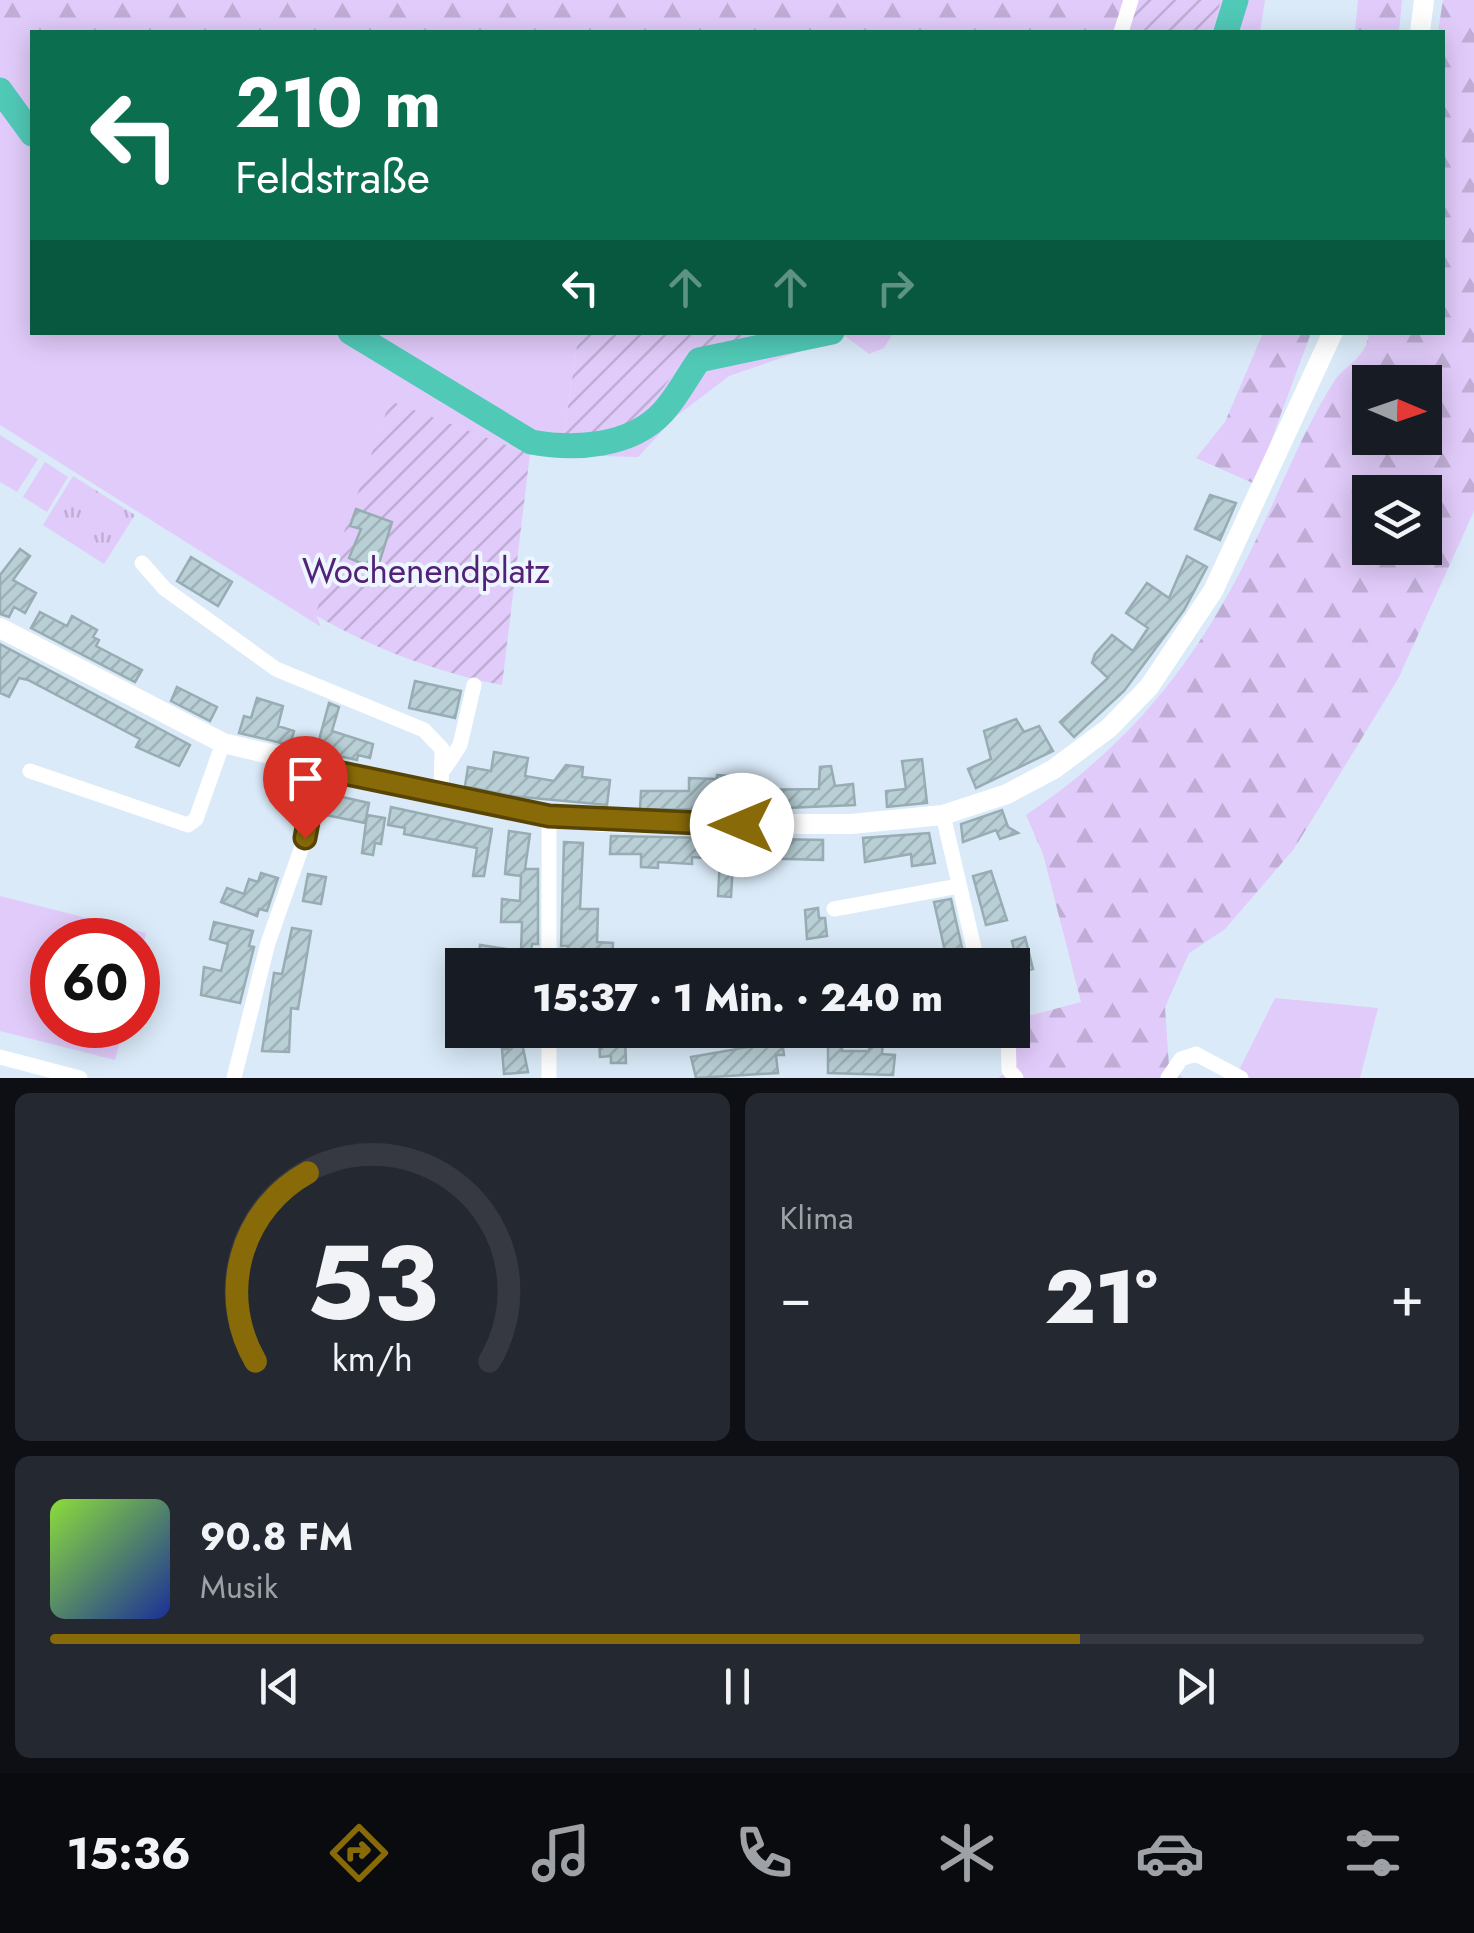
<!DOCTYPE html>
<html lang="de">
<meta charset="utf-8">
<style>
body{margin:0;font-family:Jost,sans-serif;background:#242831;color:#f1f3f6;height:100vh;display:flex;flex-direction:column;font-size:38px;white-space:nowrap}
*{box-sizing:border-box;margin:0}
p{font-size:32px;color:#9ea1a6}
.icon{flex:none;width:55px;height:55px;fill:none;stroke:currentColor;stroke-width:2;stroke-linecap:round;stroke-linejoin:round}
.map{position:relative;height:1078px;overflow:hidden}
.panel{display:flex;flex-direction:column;gap:15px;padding:15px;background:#0d0f14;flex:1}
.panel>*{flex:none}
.hud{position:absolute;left:30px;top:30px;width:1415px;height:305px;border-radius:0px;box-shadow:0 5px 25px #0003;background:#0b6e4f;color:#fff;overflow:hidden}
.needle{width:65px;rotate:92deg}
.tools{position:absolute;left:1352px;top:365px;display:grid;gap:20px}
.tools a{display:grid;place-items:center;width:90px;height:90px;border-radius:0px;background:#171b24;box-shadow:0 5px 25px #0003;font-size:50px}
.speed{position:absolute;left:30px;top:918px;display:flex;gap:20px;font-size:50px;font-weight:700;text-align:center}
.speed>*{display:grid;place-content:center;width:130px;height:130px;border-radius:50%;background:#171b24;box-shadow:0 5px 25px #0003;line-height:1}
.speed .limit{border:15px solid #d22;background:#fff;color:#111}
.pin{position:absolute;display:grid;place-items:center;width:85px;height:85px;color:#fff;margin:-102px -42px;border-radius:50% 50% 50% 0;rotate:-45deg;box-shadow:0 0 10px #0007}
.pin .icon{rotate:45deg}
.me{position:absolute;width:110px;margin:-55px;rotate:270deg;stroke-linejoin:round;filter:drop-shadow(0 0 8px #0008)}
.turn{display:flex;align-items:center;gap:35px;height:210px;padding:0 40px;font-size:45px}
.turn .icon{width:130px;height:130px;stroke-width:2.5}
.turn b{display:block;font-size:70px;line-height:85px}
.lanes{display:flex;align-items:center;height:95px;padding:0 40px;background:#0003;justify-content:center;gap:50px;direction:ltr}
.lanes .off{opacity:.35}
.big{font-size:75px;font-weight:800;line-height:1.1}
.panel .card{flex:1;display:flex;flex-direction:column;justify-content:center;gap:15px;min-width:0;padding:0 35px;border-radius:15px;background:#242831}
.panel .dial{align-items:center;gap:0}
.dial svg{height:260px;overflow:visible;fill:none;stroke:#363941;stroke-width:7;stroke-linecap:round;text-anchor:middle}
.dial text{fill:#f1f3f6;stroke:none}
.song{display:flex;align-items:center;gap:30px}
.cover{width:120px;height:120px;border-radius:15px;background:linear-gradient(135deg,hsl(90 70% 55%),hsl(230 70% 35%))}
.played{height:10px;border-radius:5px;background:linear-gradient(90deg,#886a08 75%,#363941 75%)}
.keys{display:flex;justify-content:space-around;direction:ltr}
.heat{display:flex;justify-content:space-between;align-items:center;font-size:55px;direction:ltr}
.panel .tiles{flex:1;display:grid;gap:15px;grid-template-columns:1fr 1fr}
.card:last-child{grid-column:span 2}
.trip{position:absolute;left:445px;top:948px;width:585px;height:100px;border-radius:0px;background:#171b24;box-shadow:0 5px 25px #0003;font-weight:800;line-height:100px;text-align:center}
.menu{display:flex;height:160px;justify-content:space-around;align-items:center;background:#090b0e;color:#9ea1a6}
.menu .icon{width:70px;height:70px}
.menu .active{color:#886a08}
.menu b{font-size:45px;color:#f1f3f6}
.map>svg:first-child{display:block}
.grass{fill:#e1cbfa}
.forest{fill:url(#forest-firs);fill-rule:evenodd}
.park{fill:url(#park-tufts)}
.garden{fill:url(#garden-furrows)}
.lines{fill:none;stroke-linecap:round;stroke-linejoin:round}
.stream{stroke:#3c9286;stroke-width:4}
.river{stroke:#51c9b7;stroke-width:25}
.building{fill:url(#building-hatch);stroke:#97adb3;stroke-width:2.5}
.minor{stroke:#fff;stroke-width:15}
.major{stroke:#fff;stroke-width:20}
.route-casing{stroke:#584505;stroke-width:25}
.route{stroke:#886a08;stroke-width:18}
.labels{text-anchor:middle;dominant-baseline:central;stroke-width:8;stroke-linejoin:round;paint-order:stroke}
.park-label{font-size:35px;fill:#522278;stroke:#edf6ff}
</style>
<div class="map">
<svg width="1474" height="1078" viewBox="0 0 1474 1078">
<defs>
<pattern id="forest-firs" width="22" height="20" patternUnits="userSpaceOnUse" patternTransform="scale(2.5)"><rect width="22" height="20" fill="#e1cbfa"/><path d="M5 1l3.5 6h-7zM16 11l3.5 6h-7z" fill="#c0add5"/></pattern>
<pattern id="park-tufts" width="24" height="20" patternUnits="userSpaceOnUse" patternTransform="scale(2.5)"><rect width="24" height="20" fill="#e1cbfa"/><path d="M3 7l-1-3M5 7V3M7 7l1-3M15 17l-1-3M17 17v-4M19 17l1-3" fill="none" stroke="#c0add5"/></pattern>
<pattern id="garden-furrows" width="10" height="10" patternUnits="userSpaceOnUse" patternTransform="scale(2.5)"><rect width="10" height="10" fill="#e1cbfa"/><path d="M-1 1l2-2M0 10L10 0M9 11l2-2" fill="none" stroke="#c0add5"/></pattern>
<pattern id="building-hatch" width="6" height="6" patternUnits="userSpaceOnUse" patternTransform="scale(2.5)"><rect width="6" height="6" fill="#b8cfd5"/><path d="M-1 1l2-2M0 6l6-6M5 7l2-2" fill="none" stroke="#9db1b6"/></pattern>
</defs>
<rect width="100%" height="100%" fill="#daeaf8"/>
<!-- grass -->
<path class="grass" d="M1221 0H1265L1260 32H1212Z
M0 41 32 72V332L579 333 563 439 641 418 674 373 698 351 767 333H893L884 348 869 354 845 336 729 376 674 418 638 457 530 454 390 402 316 615 321 627 0 425Z
M0 435 38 459 17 492 0 482Z
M45 462 68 477 47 512 23 497Z
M0 896 146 933 138 968V940H52V1025H124L115 1060 0 1031Z
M1275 998 1378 1008 1360 1078H1241L1237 1074Z"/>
<!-- forest -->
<path class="forest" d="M0 0H1131L1121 32H32V72L0 41Z
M1358 0H1402L1399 32H1355Z
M1443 0H1474V511L1398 679 1294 849 1225 929 1189 953 1165 1007 1169 1066 1183 1078H998L1009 1070 1013 1020 1081 1002 1043 854 1026 815C1132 744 1199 659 1254 544 1274 503 1291 460 1312 420 1319 407 1327 392 1335 380 1349 362 1366 358 1369 333L1442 332V32H1438ZM1370 382H1425V438H1370ZM1370 492H1425V548H1370Z
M1263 333H1311L1255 484 1196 458 1225 422Z"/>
<!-- park -->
<path class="park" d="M73 476 135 515 104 564 43 525Z"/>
<!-- garden -->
<path class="garden" d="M1131 0H1221L1212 32H1121Z
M579 333V332L767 333 698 351 674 373 641 418 597 438 563 440Z
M390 401 530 454 502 685C435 672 375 649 315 615Z"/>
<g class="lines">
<!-- stream -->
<path class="stream" d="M0 94 2 92"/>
<!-- river -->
<path class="river" d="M1226 32 1236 0
M0 90 32 134
M350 332 531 442C575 450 631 447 663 412 677 397 687 377 699 360L832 332"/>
</g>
<!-- building -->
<path class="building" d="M1210 495 1236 503 1220 540 1195 529Z
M356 509 392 522 377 570 349 558 361 529 350 526Z
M20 549 30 556 13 580 36 593 25 613 14 607 9 617 0 614V575Z
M1187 556 1207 567 1184 610 1124 691 1074 737 1060 722 1108 678 1092 663 1095 654 1112 635 1133 651 1148 628 1126 613 1147 583 1169 598Z
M191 557 232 582 218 606 177 581Z
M40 612 67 626 72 616 97 630 93 637 99 640 96 646 142 670 135 682 31 628Z
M0 644 190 745 179 766 136 747 140 739 28 680 19 678 9 697 0 693Z
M415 681 461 691 455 718 409 708Z
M177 687 217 707 210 721 171 701Z
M257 698 283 706 278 726 294 731 290 745 239 733 244 716 251 718Z
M329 703 339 707 332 731 373 744 370 758 358 755 357 760 316 751Z
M1016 719 1024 732 1039 726 1053 751 976 788 968 769 991 759 984 731Z
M494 752 528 758 525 776 554 781 566 765 583 767 582 777 610 780 607 805 511 796 465 786 468 767 491 771Z
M922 759 927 803 887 807 886 791 906 789 902 761Z
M831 766 835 786 853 784 855 805 740 810 741 790 819 789 820 767Z
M717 775 728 776 727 791H719L718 810 640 809 641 791H689V778L717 779Z
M329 794 369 803 365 823 321 814Z
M391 807 492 829 484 876H473L477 848 404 834 405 828 388 825Z
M1002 810 1008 827 1018 833 1000 839 996 830 963 842 961 824Z
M367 815 385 818 381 844 375 843 373 855 362 853Z
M509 831 530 834 525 869H538V944H532L530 965 478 962 480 945 521 951 522 922H501L502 899 520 901 521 876 505 874Z
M929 833 935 863 912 866 911 854 865 862 863 838Z
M611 836 823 840V860L752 858 751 865 733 864 731 897 718 896 720 859 692 857V864L658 862V868L641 867V854H610Z
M564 842 583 843 580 909H598L597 942 613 943 612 965H569L568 946H561Z
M991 871 1007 920 986 925 973 876Z
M261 873 278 878 267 911 259 909 257 916 221 902 227 888 244 894 249 879 258 882Z
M308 874 326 877 321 904 303 901Z
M951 899 966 965H926L925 961 946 956 934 902Z
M818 908 819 918H825L827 936 807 939 805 910Z
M214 922 253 931 249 946 254 947 240 1003 201 995 204 967 221 971 228 944 210 939Z
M292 928 311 931 298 1009 291 1008 289 1052 262 1051 274 973 282 974Z
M1025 937 1033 969 1014 973 1008 951 1014 950 1012 941Z
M828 1030H842V1051H869L870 1039 883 1040 882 1054 895 1055 893 1075 828 1073Z
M625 1037 626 1063H611V1056L600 1057 599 1039Z
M521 1038 528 1072 504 1074 502 1049H508L507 1040Z
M782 1041 784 1055H776L778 1073 696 1078 691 1057Z"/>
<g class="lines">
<!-- minor -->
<path class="minor" d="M1121 32 1131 0
M142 563 165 589 276 669 424 730 442 749 441 794
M445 768 460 745 474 685
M30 771 188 825 196 819 223 743
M943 815 978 965
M834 909 959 886
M549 965V816
M549 1030V1078
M1008 1030 1009 1070 1016 1078
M0 1057 80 1078
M234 1078 268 943 305 838 317 767
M1168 1078 1181 1059 1196 1054 1241 1078"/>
<!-- major -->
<path class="major" d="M1420 32 1424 0
M0 628 223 743 509 810 601 822 672 824H851L943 815 1007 794 1054 769 1109 728 1149 687 1213 591 1333 332"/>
</g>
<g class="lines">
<!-- route casing -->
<g class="route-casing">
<path id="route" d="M305 838 318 768 549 816 742 825"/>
</g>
<!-- route -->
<use href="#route" class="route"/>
</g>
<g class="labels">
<!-- park labels -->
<g class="park-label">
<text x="426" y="571">Wochenendplatz</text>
</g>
</g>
</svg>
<div class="tools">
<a><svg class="needle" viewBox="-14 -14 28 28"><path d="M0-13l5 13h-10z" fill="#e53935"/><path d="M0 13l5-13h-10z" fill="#9ea1a6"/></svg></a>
<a><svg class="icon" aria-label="layers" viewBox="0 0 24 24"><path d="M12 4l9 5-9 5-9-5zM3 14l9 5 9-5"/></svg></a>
</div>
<div class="speed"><div class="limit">60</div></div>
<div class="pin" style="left:305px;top:838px;background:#d93025"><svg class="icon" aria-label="arrive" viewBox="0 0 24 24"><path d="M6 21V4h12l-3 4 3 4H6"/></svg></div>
<svg class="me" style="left:742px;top:825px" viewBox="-20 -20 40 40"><circle r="19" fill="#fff"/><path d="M0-13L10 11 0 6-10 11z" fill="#886a08"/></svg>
<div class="trip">15:37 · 1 Min. · 240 m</div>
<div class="hud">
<div class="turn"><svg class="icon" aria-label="left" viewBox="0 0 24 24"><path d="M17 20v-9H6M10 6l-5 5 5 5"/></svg><div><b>210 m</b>Feldstraße</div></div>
<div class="lanes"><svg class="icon" aria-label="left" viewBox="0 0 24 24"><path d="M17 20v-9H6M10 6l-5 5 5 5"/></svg><svg class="icon off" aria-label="ahead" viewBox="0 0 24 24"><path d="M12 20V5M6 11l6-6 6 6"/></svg><svg class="icon off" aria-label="ahead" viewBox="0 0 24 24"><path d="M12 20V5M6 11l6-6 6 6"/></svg><svg class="icon off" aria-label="right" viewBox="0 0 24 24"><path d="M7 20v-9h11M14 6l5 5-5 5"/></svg></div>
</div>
</div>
<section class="panel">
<div class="tiles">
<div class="card dial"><svg viewBox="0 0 100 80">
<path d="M14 69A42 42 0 1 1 86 69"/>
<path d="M14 69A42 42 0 0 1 30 11" stroke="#886a08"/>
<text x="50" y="56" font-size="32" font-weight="700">53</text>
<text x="50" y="72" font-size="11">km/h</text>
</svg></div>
<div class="card"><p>Klima</p>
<div class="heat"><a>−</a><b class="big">21°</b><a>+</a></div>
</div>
<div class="card">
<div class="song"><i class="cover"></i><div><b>90.8 FM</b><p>Musik</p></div></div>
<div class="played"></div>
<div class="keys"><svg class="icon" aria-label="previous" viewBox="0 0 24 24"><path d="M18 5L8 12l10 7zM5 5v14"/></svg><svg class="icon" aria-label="pause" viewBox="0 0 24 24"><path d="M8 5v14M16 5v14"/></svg><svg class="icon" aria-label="next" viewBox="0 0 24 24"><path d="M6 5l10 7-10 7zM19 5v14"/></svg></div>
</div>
</div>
</section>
<nav class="menu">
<b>15:36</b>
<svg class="icon active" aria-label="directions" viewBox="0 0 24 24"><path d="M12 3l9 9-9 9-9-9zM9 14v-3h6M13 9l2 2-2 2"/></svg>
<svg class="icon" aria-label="music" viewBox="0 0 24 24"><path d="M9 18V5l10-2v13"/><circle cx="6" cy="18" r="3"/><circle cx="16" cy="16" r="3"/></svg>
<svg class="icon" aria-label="phone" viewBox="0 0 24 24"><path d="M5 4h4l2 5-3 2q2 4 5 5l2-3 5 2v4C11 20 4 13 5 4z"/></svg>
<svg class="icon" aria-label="climate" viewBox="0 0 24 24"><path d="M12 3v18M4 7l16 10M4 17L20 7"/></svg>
<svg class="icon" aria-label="car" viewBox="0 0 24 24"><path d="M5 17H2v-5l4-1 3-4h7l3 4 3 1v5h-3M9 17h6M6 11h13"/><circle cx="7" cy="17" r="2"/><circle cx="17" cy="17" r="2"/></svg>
<svg class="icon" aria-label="filters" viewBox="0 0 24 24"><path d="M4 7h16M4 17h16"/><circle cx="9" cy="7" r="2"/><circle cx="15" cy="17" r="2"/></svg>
</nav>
